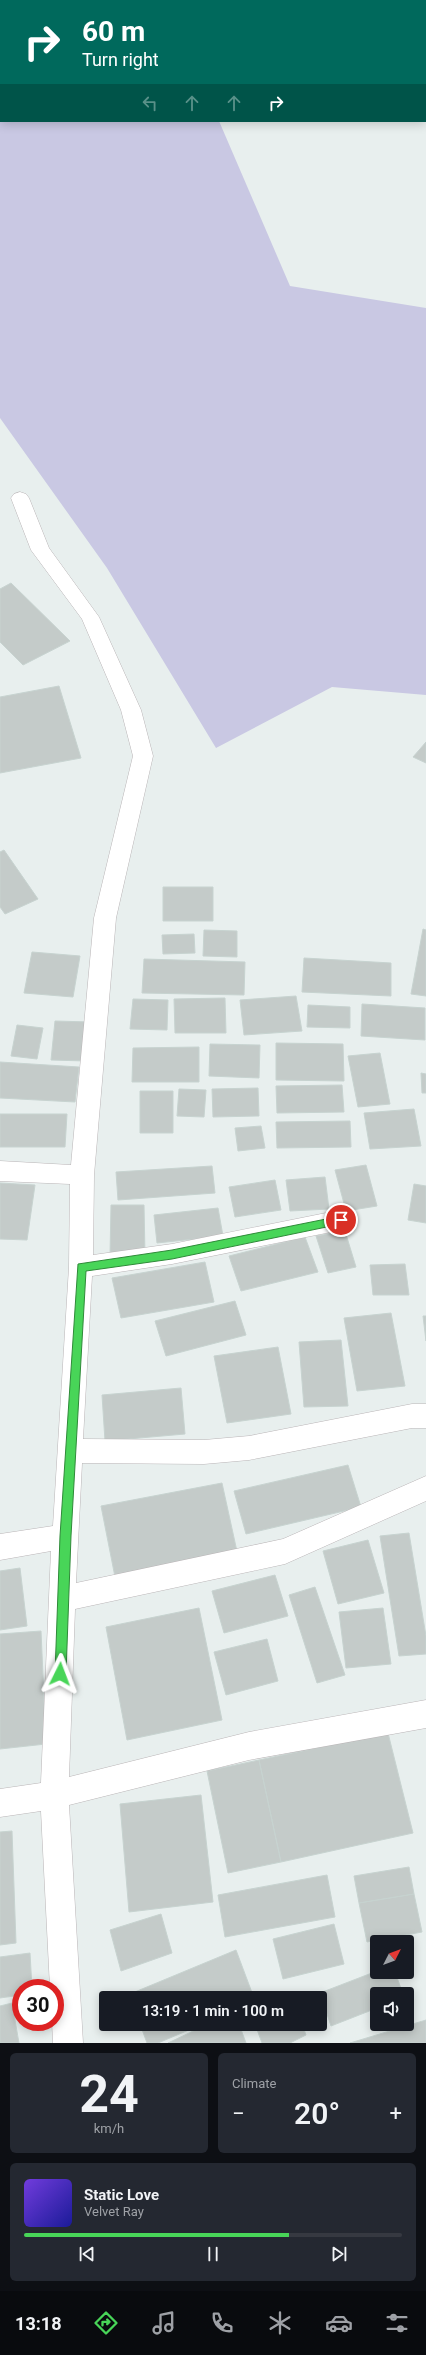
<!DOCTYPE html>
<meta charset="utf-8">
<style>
body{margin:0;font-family:Roboto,sans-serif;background:#242831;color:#f1f3f6;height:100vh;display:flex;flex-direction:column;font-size:15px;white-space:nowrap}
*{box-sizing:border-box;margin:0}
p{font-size:13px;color:#9ea1a6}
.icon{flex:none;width:22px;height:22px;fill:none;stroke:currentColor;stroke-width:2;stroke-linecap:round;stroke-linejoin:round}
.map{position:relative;height:2043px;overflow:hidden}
.details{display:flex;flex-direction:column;gap:10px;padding:10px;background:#0d0f14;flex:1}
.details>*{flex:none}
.hud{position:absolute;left:0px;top:0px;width:426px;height:122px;box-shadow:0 2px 10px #0003;background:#00695c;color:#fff;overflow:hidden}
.needle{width:26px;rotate:48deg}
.buttons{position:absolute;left:370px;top:1935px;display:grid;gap:8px}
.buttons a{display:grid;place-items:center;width:44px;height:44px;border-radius:4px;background:#171b24;box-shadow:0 2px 10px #0003;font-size:20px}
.speed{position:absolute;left:12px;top:1979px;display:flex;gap:8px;font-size:20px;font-weight:700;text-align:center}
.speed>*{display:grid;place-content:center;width:52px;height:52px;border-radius:50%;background:#171b24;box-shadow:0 2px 10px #0003;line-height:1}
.speed .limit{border:6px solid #d22;background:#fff;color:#111}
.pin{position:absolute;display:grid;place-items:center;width:34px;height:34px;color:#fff;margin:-17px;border:2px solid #fff;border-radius:50%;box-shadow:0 1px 4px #0007}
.me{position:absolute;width:44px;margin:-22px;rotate:3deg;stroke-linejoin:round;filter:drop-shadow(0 0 3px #0008)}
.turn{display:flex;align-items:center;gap:14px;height:84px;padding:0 16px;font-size:18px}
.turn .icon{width:52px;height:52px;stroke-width:2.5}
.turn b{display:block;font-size:28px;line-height:34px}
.lanes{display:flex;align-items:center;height:38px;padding:0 16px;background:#0003;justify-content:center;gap:20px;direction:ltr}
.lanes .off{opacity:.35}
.big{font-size:30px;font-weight:600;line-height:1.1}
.details .card{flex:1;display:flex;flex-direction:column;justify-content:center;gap:6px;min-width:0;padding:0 14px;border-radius:6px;background:#242831}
.details .dial{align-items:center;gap:0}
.dial b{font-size:52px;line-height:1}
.song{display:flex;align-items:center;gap:12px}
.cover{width:48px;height:48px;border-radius:6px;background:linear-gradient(135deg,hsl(260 70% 55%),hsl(240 70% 35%))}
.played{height:4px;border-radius:2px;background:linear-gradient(90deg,#48d558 70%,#363941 70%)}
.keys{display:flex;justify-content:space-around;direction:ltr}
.heat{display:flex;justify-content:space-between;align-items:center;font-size:22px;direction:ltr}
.details .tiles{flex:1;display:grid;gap:10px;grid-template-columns:1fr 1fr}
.card:last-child{grid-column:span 2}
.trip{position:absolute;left:99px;top:1991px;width:228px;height:40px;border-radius:4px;background:#171b24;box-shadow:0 2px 10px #0003;font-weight:600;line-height:40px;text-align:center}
.tabs{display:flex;height:64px;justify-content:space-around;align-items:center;background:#090b0e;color:#9ea1a6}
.tabs .icon{width:28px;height:28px}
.tabs .on{color:#48d558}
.tabs b{font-size:18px;color:#f1f3f6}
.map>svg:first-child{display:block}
.green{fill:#c9c8e3}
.building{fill:#c4cbc9;stroke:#c7d3d0}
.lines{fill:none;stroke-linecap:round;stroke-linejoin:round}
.minor-casing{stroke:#bab5b7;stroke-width:1}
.minor{fill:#fff;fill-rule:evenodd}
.route{fill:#48d558;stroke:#2f8a39}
</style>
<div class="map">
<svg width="426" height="2043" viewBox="0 0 426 2043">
<rect width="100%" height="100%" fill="#e8efee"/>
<!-- green -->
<path class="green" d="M0 0H254L1 1V121H219L290 286 426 308V695L332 687 216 748 107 568 0 418Z
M312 0H426V112L425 1Z"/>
<!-- building -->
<path class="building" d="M11 583 70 641 23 665 0 642V589Z
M59 686 81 758 0 773V697Z
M426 742V763L413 757Z
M4 850 38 899 5 914 0 907V852Z
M163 887H213V921H163Z
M423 929 426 930V996L411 994Z
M204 930 237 931V957L203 956Z
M194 934 195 953 163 954 162 935Z
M32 952 80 956 73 997 24 993Z
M304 958 391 963V996L302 992Z
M144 959 245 962 244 995 142 993Z
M296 996 302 1031 244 1035 240 1000Z
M225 998 226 1033H175L174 999Z
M133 999 168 1000 167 1030 130 1029Z
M362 1004 425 1008V1040L361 1036Z
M308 1005 350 1007V1028L307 1027Z
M55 1021 90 1022 86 1061 51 1060Z
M17 1025 43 1028 37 1059 11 1056Z
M276 1043 343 1044 344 1081 276 1080Z
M210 1044 260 1045 259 1078 209 1076Z
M199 1047V1082H132L133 1048Z
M380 1053 390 1104 358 1107 348 1056Z
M0 1062 79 1067 75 1102 0 1098Z
M421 1073 426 1074V1093H422Z
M342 1085 344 1112 277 1113 276 1086Z
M258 1088 259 1116 213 1117 212 1089Z
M179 1089 206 1090 204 1117 177 1116Z
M140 1091H173V1133H140Z
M414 1109 421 1146 370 1149 364 1113Z
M0 1114H67L65 1147H0Z
M350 1121 351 1147 277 1148 276 1122Z
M261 1126 265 1148 238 1151 235 1128Z
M366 1165 377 1206 346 1211 335 1170Z
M212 1166 215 1193 118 1200 116 1172Z
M325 1177 329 1209 290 1211 286 1180Z
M275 1180 281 1210 235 1217 229 1187Z
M0 1183 35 1185 27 1240 0 1239Z
M414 1184 426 1186V1223L408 1220Z
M111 1205H144L145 1256H110Z
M218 1208 223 1236 157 1243 154 1215Z
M345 1231 356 1267 328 1273 316 1236Z
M305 1237 318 1272 241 1291 229 1256Z
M205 1262 214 1302 121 1318 112 1278Z
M405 1264 409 1295H373L370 1265Z
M235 1301 246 1335 166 1356 155 1321Z
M391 1313 405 1386 357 1391 344 1318Z
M423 1316H426V1341Z
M341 1340 348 1406 304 1407 299 1342Z
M278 1347 291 1414 227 1423 214 1356Z
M181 1388 185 1434 105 1441 102 1395Z
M348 1465 361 1507 246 1534 234 1491Z
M222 1483 238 1556 116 1582 101 1506Z
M409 1533 426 1636V1654L399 1656 380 1536Z
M368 1540 384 1593 338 1604 323 1551Z
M20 1568 27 1626 0 1630V1571Z
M275 1575 288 1616 224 1633 212 1591Z
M315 1587 345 1675 317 1683 289 1595Z
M199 1608 222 1720 127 1740 106 1627Z
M383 1608 391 1664 346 1668 339 1612Z
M41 1631 46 1744 0 1749V1634Z
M267 1639 278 1681 226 1695 214 1652Z
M388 1733 413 1833 281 1862 259 1760Z
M259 1760 281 1862 228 1873 207 1771Z
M201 1795 213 1902 129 1912 120 1804Z
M12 1831 16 1943 0 1945V1832Z
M409 1867 414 1894 359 1903 354 1876Z
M327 1875 335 1917 225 1937 218 1895Z
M414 1894 422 1932 367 1942 359 1903Z
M161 1914 172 1953 121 1971 110 1930Z
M334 1924 344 1964 283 1979 273 1939Z
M236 1950 254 1998H132L130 1994Z
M30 1953 32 1988H21V1995L0 1998V1957Z
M377 1971 395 1972 403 1994H377V2008L331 2026 320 1993Z
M12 2003 19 2043H0V2006Z
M426 2020V2043H350Z
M140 2024H203L158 2043H147Z
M208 2024H239L246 2043H168Z
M255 2024H302L306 2035 290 2043H262Z"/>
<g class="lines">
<!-- minor casing -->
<g class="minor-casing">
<path id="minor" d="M20 492 26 494 29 498 49 548 99 617 141 710 153 756 116 918 94 1175 93 1255 172 1244 341 1210 349 1213 353 1220 349 1227 341 1230 172 1264 92 1276 83 1439 204 1440 249 1436 412 1404H426V1428H412L249 1460 204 1464 82 1463 76 1583 283 1539 426 1476V1501L285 1564 75 1609 69 1777 249 1732 426 1700V1728L249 1760 69 1805 83 2043H53L52 2022H55V1988H50L41 1811 0 1817V1789L41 1783 51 1551 0 1560V1534L53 1526 69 1267 70 1184 0 1181V1161L71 1165 94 918 133 756 121 710 82 619 31 550 11 498 14 494Z"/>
</g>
<!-- minor -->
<use href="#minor" class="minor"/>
</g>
<!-- route -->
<path class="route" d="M341 1216 346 1220 341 1224 172 1259 86 1271 71 1536 66 1674 64 1678H56L55 1674 60 1536 78 1264 172 1250Z"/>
</svg>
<div class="buttons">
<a><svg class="needle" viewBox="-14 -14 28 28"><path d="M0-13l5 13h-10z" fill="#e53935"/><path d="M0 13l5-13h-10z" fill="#9ea1a6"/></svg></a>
<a><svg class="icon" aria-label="sound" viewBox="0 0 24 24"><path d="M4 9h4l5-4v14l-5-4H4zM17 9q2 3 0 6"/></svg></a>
</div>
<div class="speed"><div class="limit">30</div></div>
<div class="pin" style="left:341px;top:1220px;background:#d93025"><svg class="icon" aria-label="arrive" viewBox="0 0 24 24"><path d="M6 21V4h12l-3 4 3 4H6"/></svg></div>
<svg class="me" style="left:60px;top:1674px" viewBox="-20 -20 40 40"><path d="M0-17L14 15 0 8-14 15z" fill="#48d558" stroke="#fff" stroke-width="4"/></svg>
<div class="trip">13:19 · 1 min · 100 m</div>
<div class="hud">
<div class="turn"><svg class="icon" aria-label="right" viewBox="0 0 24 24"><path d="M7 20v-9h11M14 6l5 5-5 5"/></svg><div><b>60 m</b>Turn right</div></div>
<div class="lanes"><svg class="icon off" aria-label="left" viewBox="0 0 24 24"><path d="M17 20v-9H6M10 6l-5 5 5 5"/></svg><svg class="icon off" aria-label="ahead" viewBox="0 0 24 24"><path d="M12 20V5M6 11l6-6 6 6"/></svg><svg class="icon off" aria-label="ahead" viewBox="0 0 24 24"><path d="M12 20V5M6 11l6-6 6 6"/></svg><svg class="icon" aria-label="right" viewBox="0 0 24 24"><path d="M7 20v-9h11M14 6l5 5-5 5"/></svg></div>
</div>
</div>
<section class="details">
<div class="tiles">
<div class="card dial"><b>24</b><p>km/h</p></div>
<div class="card"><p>Climate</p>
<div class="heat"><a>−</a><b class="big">20°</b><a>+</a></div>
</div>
<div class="card">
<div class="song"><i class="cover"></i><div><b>Static Love</b><p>Velvet Ray</p></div></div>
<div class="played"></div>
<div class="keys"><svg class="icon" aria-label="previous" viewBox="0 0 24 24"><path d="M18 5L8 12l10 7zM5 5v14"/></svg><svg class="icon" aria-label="pause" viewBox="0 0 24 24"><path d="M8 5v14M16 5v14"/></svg><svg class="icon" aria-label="next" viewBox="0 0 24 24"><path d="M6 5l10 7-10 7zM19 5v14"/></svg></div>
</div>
</div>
</section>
<nav class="tabs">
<b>13:18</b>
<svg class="icon on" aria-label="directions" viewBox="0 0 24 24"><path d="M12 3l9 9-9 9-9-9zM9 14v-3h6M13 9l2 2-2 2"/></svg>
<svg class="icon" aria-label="music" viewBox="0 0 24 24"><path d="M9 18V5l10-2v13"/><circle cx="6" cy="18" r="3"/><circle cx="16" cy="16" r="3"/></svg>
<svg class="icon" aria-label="phone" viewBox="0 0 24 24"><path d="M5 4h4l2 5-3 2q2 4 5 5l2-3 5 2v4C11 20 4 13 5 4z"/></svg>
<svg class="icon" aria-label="climate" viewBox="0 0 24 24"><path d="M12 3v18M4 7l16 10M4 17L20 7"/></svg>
<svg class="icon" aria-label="car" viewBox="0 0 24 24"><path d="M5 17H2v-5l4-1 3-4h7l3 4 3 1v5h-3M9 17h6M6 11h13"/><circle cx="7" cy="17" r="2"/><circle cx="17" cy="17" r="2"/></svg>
<svg class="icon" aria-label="filters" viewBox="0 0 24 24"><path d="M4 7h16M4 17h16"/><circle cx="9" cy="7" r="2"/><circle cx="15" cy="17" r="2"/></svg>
</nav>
